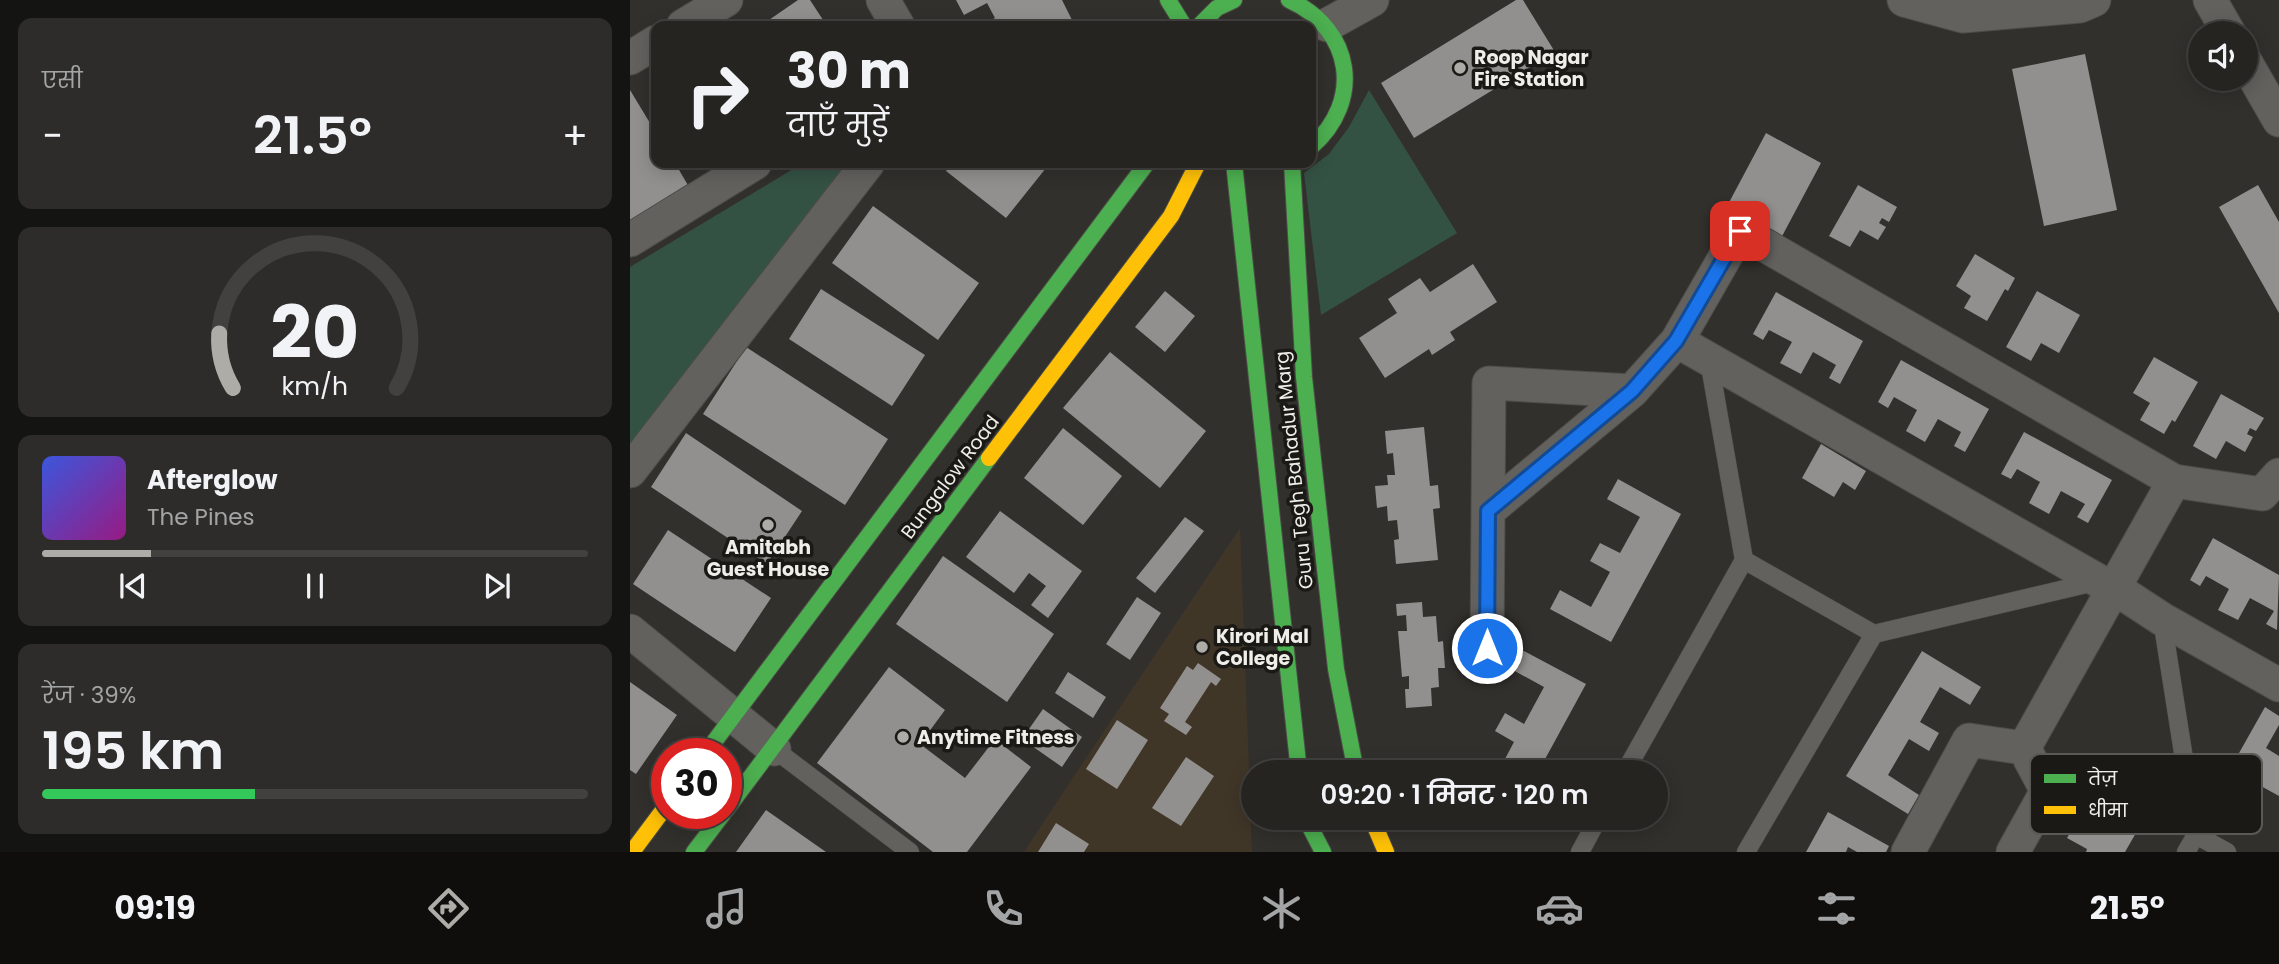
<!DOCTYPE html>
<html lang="hi">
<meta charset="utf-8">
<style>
body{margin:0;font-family:Poppins,"Noto Sans Devanagari",sans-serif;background:#2d2c2a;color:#f1f3f6;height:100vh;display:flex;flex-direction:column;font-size:26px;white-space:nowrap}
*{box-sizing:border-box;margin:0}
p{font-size:23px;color:#a3a4a5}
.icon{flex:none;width:38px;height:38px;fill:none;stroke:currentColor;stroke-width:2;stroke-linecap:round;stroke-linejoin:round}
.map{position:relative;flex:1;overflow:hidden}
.drawer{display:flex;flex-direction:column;gap:18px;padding:18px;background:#141412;width:630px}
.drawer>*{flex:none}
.guide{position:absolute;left:21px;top:21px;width:665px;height:147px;border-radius:14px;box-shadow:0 4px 18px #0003,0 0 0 2px #42413f;background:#252421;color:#f1f3f6;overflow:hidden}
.controls{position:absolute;left:1558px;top:21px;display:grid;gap:14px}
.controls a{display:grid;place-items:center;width:70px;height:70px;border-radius:50%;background:#252421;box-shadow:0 4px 18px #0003,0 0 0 2px #42413f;font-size:35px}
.speed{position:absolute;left:21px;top:738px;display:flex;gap:14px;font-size:35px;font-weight:700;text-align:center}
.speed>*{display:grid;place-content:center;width:91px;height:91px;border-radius:50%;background:#252421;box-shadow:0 4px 18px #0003,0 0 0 2px #42413f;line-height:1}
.speed .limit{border:10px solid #d22;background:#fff;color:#111}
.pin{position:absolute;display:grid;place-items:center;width:60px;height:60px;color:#fff;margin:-30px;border-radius:14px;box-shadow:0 4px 10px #0006}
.me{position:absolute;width:77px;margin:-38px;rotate:0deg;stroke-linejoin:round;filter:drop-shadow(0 0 5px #0008)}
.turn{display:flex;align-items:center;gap:24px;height:147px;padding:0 21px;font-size:32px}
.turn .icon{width:91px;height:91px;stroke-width:2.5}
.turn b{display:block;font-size:49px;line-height:60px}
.big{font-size:52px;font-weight:600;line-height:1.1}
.drawer .widget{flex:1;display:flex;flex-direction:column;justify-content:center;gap:10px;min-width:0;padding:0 24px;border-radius:14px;background:#2d2c2a}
.drawer .dial{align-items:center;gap:0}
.dial svg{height:182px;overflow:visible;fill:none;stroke:#42413f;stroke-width:7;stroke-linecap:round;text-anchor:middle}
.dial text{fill:#f1f3f6;stroke:none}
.song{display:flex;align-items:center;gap:21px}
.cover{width:84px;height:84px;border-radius:10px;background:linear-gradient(135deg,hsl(230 70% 55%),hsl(310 70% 35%))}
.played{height:7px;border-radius:4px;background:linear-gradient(90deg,#adaca7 20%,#42413f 20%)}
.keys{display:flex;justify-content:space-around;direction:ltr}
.heat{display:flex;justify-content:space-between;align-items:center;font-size:38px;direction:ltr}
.charge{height:10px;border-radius:5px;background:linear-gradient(90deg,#34c759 39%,#42413f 0)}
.trip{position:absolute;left:611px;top:760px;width:427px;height:70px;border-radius:35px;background:#252421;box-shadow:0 4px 18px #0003,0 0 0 2px #42413f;font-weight:600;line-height:70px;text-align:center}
.tabs{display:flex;height:112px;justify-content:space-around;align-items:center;background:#0f0e0d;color:#a3a4a5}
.tabs .icon{width:49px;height:49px}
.tabs .on{color:#adaca7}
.tabs b{font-size:32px;color:#f1f3f6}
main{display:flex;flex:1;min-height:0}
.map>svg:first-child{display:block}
.education{fill:#403628}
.green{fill:#345244}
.building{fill:#92908e}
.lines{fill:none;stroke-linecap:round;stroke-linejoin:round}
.lane-casing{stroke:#4d4c47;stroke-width:19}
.street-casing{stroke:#4d4c47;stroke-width:35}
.fast-casing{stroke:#4d4c47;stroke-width:18}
.slow-casing{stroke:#4d4c47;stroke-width:18}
.lane{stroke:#62615e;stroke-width:18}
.street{stroke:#62615e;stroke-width:33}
.fast{stroke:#4caf50;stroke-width:16}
.slow{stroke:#ffc107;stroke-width:16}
.route-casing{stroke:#114b97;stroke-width:18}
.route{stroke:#1a73e8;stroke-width:12}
.poi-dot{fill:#adaca7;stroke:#1a1915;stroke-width:2.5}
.labels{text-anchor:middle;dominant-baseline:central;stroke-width:7;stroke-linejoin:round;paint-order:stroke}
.poi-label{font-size:19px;font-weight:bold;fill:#f0eee9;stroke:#1a1915;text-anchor:start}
.street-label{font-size:19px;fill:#f0eee9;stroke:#1a1915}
.key{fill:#1a1915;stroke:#5a5955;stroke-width:2}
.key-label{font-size:19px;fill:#f0eee9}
</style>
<main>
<section class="drawer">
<div class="widget"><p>एसी</p>
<div class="heat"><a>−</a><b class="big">21.5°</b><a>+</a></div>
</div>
<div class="widget dial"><svg viewBox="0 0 100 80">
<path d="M14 69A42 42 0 1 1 86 69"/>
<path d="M14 69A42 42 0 0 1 8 45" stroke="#adaca7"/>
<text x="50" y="56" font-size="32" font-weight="700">20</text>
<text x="50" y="72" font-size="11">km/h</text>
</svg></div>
<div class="widget">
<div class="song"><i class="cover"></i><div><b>Afterglow</b><p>The Pines</p></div></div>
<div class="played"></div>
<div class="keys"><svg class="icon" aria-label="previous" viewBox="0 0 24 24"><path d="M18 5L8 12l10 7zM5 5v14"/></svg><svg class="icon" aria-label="pause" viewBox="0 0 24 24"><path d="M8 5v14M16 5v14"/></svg><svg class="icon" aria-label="next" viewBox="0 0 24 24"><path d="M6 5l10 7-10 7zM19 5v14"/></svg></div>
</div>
<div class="widget"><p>रेंज · 39%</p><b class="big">195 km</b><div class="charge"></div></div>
</section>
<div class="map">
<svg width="1649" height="852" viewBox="0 0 1649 852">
<rect width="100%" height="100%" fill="#31302c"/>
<!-- education -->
<path class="education" d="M610 528 622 852H394L446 773Z"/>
<!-- green -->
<path class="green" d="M739 90 827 233 691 315 674 173 699 154 719 127Z
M173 163H224L0 483V267Z"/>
<!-- building -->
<path class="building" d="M168 0H180L197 26H130Z
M326 0H432L445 26H349L365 18 357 3 334 15Z
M886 0H893L925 52 784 138 751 83Z
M1455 54 1487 210 1414 226 1382 69Z
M0 90 26 133V163H45L59 187 0 223Z
M1136 133 1191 163 1150 240 1095 210Z
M323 163H420L376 218 316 171Z
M1228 185 1267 207 1259 222 1252 218 1249 223 1256 227 1248 240 1230 230 1220 247 1199 236Z
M1628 185 1649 222V313L1589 207Z
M243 206 349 283 308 340 202 263Z
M1345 254 1385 278 1378 291 1375 289 1357 321 1334 308 1341 296 1326 286Z
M843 264 867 302 820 332 825 340 802 355 799 349 755 378 729 338 767 313 758 299 790 278 800 292Z
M191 289 295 355 262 406 159 339Z
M535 291 565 316 535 352 505 327Z
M1407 291 1450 315 1429 353 1411 343 1401 361 1376 347Z
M1146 292 1233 341 1210 384 1199 378 1206 365 1183 352 1171 374 1150 363 1162 342 1139 330 1133 340 1123 334Z
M116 347 258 439 215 505 73 414Z
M480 352 576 431 530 488 433 408Z
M1524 357 1568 382 1545 422 1542 420 1534 434 1510 420 1520 403 1503 393Z
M1271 360 1359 409 1335 452 1324 446 1331 432 1308 419 1295 442 1276 431 1287 410 1264 397 1258 408 1248 402Z
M1591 394 1634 418 1626 431 1620 428 1617 434 1623 437 1615 452 1596 441 1586 459 1563 446Z
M794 427 800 486 808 485 810 508 803 509 808 560 766 564 764 540 769 539 767 520 758 521 757 506 747 508 745 486 758 485 757 475H765L763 453 757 454 755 431Z
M433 428 492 476 453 525 394 478Z
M1394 432 1482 480 1458 523 1447 517 1455 504 1431 491 1419 514 1399 503 1410 482 1387 469 1381 479 1371 474Z
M56 433 172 511 137 564 21 487Z
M1191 444 1236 471 1225 490 1213 482 1204 497 1172 478Z
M988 479 1051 514 981 642 920 609 930 590 961 607 980 572 960 561 970 543 990 553 1010 517 977 499Z
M370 511 452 571 418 618 401 605 416 586 399 573 384 593 336 557Z
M555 517 574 531 525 593 506 578Z
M38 530 141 598 105 652 3 584Z
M1583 538 1649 575 1647 630 1636 624 1644 611 1620 598 1608 620 1588 610 1599 589 1576 576 1570 586 1560 580Z
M313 556 424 634 377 702 266 624Z
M507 597 531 613 500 660 476 644Z
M792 602 793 617 806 616 808 642 813 641 815 668H808L809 687 801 688 802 706 776 708 775 689H779V676L772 677 768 631H777L776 615 767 616 766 604Z
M892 650 956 684 908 772H868L884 742 865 731 875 713 894 724 914 687 881 669Z
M1292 651 1351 687 1340 705 1310 687 1290 722 1309 733 1299 751 1279 739 1258 775 1289 795 1278 814 1216 776Z
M568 663 591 679 586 686 581 682 555 722 562 727 556 735 534 721 539 714 530 708 557 666 563 670Z
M259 667 315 710 290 744 335 778 365 739 401 767 337 852H303L187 763Z
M438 672 476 697 463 718 425 693Z
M0 682 47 715 6 774 0 770Z
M1635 707 1649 716V725L1636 748 1649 756V796L1600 769Z
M413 709 452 737 432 767 392 739Z
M487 720 518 740 487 789 456 769Z
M556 757 584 776 551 826 522 808Z
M1467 757 1529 793 1495 852H1456L1457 849 1437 838 1447 820 1467 831 1488 795 1455 776Z
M834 761 854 772H829Z
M136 810 196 852H106Z
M1198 812 1259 846 1256 852H1227L1218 847 1216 852H1176Z
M426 823 459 844 454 852H408Z"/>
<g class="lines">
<!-- lane casing -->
<g class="lane-casing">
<path id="lane" d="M1114 560 1244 634 1116 852
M1532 619 1566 835 1597 852
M1244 634 1469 581
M144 749 280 852
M995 772 1114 560 1079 360
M950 852 969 817
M1556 852 1566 835"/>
</g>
<!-- street casing -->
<g class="street-casing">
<path id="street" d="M253 0 268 26
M1274 0 1333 16 1450 6 1464 0
M1580 0 1599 33
M697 25 742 0
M53 26 96 0
M0 58 26 42
M1615 61 1649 120
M0 240 125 163
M1047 341 1469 581 1483 587 1532 619 1649 685
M0 471 238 163
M1544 481 1632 494 1649 475
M858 511 1002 391
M0 631 144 749
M857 648 859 383 1002 391 1047 341 1110 231 1544 481 1394 748 1417 791 1383 852
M1278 852 1339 740 1394 748"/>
</g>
<!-- fast casing -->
<g class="fast-casing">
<path id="fast" d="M538 0 554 26
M659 0C723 29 734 101 681 147
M569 26 587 8 604 0
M604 163 669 772
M662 163 674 377 706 669 726 772
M75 754 517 163
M96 810 359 458
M678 817 679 825 693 852
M64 852 93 814"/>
</g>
<!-- slow casing -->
<g class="slow-casing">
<path id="slow" d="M359 458 541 216 568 163
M741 817 756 852
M2 852 37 805"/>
</g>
<!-- lane -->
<use href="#lane" class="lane"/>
<!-- street -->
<use href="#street" class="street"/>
<!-- fast -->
<use href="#fast" class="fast"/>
<!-- slow -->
<use href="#slow" class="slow"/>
</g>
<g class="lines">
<!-- route casing -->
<g class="route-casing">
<path id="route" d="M857 648 858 511 1002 391 1046 341 1110 231"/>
</g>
<!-- route -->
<use href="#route" class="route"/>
</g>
<!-- markers -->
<g class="poi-dot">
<circle cx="830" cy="68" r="7"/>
<circle cx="138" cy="525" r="7"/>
<circle cx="572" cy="647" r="7"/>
<circle cx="273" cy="737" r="7"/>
</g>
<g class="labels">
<!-- poi labels -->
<g class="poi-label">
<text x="844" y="57">Roop Nagar<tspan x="844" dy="22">Fire Station</tspan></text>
<text x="138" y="547" text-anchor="middle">Amitabh<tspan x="138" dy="22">Guest House</tspan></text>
<text x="586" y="636">Kirori Mal<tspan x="586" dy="22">College</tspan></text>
<text x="287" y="737">Anytime Fitness</text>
</g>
<!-- street labels -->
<g class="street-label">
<text transform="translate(664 470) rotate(-96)">Guru Tegh Bahadur Marg</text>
<text transform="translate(320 477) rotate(-53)">Bungalow Road</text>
</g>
</g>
<!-- legend -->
<rect x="1400" y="754" width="232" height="80" rx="10" class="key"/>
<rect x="1414" y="774" width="32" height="9" fill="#4caf50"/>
<rect x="1414" y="806" width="32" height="8" fill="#ffc107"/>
<g class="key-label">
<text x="1458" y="785">तेज़</text>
<text x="1458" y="817">धीमा</text>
</g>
</svg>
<div class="controls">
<a><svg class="icon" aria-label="sound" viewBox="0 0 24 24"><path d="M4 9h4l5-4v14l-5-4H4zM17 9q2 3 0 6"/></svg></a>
</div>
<div class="speed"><div class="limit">30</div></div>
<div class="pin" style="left:1110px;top:231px;background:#d93025"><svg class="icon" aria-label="arrive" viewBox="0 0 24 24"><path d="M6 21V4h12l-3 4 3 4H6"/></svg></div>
<svg class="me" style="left:857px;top:648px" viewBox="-20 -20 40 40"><circle r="17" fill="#1a73e8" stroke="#fff" stroke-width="3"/><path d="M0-11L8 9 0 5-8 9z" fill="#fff"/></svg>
<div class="trip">09:20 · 1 मिनट · 120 m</div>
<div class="guide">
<div class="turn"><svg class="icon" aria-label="right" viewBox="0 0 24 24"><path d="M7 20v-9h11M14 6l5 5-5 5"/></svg><div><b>30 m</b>दाएँ मुड़ें</div></div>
</div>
</div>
</main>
<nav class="tabs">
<b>09:19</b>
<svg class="icon on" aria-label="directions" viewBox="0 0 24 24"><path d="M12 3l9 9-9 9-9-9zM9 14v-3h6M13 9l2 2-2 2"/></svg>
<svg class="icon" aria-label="music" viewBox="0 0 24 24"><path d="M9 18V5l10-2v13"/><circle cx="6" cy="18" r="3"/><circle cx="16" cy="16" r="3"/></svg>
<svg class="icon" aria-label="phone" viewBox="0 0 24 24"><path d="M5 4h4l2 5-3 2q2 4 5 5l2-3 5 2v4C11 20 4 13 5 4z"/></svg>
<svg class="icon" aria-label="climate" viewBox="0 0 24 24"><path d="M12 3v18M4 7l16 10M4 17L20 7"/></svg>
<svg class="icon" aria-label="car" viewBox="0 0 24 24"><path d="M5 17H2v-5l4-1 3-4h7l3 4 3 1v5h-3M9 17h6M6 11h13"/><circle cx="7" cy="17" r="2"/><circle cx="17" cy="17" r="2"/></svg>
<svg class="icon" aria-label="filters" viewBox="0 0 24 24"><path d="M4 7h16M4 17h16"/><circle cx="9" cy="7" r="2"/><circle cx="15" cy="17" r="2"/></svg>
<b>21.5°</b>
</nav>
